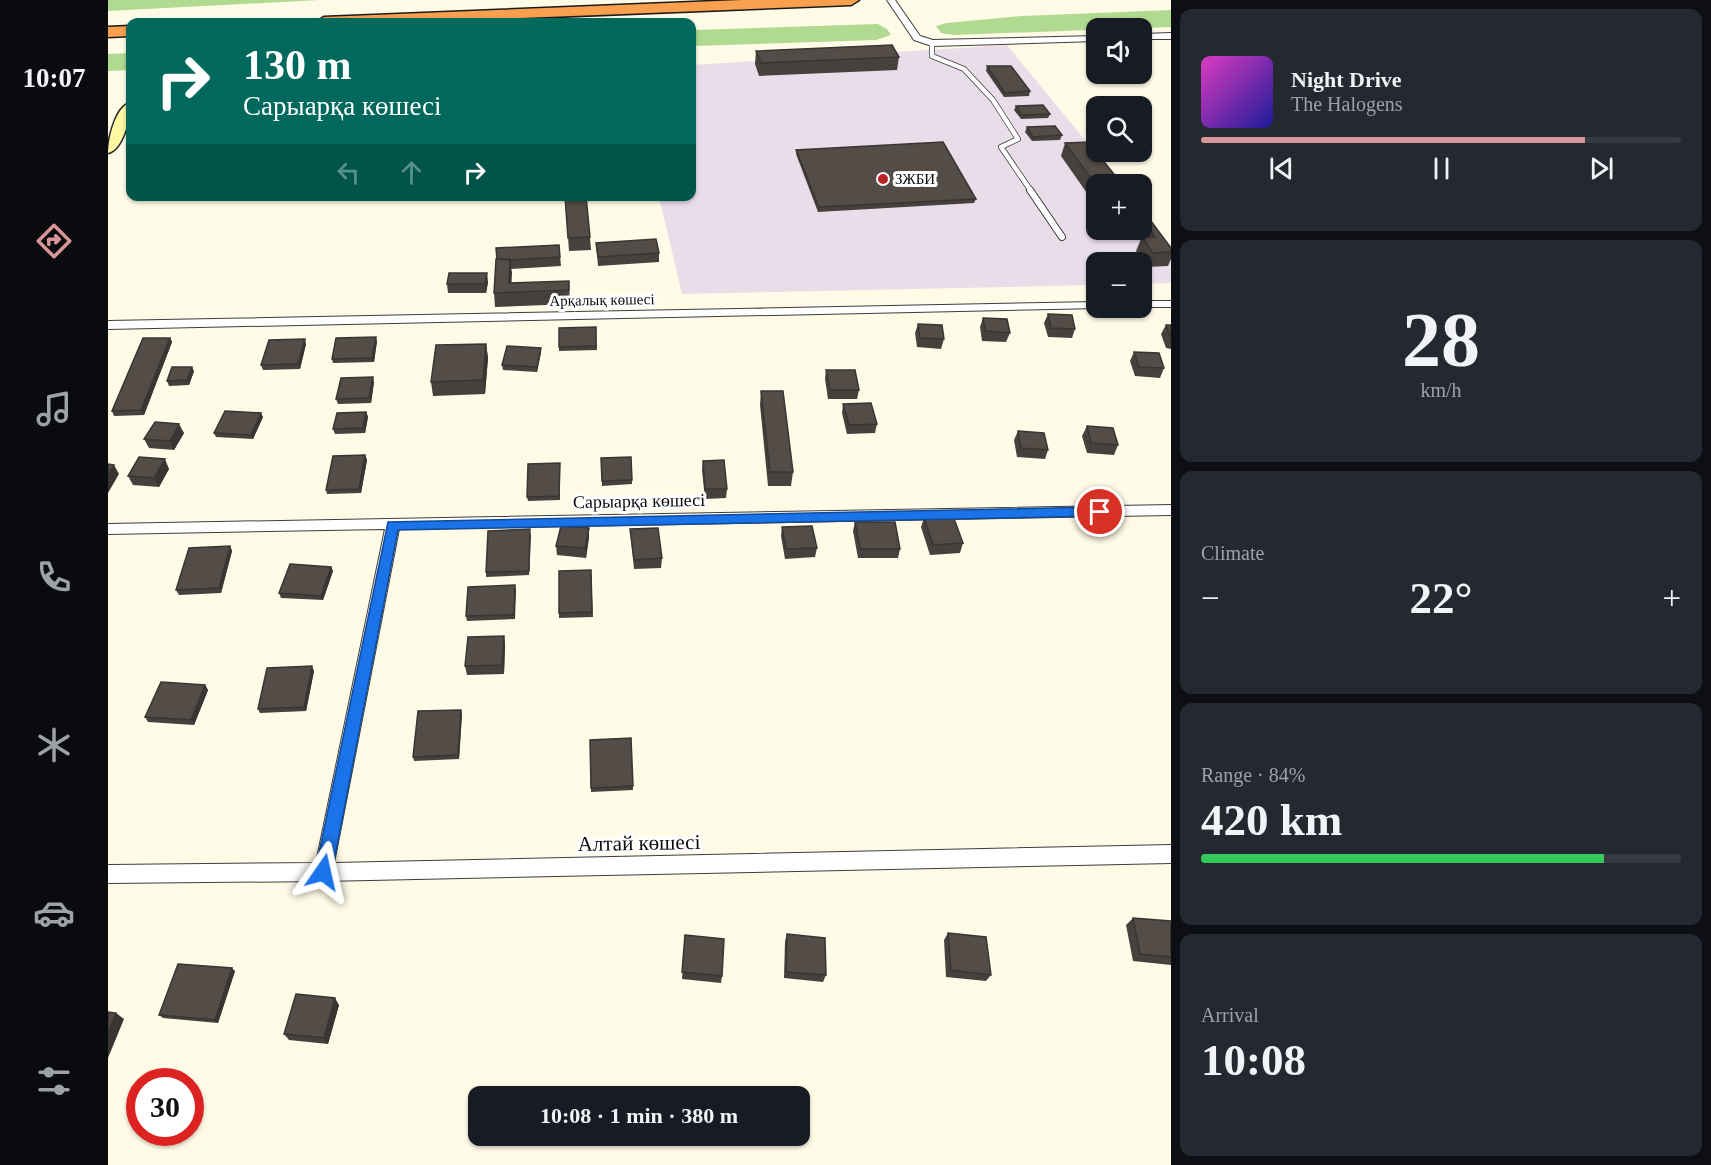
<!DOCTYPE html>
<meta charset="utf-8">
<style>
body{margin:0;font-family:Georgia,serif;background:#242831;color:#f1f3f6;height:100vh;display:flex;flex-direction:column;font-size:22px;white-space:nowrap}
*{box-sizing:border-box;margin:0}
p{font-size:20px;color:#9ea1a6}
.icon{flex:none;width:33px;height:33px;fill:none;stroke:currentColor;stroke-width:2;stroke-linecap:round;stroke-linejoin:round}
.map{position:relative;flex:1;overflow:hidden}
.sheet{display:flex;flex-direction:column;gap:9px;padding:9px;background:#0d0f14;width:540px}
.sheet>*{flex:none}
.top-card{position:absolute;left:18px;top:18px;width:570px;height:183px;border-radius:12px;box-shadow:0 2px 4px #0004;background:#00695c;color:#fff;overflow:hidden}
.fabs{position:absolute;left:978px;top:18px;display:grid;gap:12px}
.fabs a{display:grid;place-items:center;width:66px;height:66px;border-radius:12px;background:#171b24;box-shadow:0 2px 4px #0004;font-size:30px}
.speed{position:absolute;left:18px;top:1068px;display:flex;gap:12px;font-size:30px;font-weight:700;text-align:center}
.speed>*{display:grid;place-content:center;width:78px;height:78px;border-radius:50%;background:#171b24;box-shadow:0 2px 4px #0004;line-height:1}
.speed .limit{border:9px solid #d22;background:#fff;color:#111}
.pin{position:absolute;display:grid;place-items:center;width:51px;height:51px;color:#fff;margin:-26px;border:3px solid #fff;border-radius:50%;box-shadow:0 2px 6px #0007}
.me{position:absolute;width:66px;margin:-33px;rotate:11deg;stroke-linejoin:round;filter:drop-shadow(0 0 4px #0008)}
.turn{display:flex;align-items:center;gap:21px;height:126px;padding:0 18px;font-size:27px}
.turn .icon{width:78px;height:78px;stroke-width:2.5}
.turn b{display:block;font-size:42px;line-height:51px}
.lanes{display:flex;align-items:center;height:57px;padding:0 18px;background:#0003;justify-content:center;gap:30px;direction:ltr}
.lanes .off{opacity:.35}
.big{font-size:45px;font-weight:700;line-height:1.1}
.sheet .widget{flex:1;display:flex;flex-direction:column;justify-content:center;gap:9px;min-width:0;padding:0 21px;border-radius:12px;background:#242831}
.sheet .dial{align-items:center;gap:0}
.dial b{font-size:78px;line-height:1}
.song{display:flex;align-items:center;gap:18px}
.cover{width:72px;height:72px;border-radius:9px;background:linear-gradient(135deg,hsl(310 70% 55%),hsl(240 70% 35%))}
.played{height:6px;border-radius:3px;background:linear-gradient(90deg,#d99497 80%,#363941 80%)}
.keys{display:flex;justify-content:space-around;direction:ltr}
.heat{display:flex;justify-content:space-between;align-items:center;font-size:33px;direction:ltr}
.charge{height:9px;border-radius:4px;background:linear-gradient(90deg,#34c759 84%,#363941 0)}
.trip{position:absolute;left:360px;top:1086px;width:342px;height:60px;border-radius:12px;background:#171b24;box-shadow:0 2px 4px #0004;font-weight:700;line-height:60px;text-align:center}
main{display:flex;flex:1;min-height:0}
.tab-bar{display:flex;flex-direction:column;width:108px;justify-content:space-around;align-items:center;background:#090b0e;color:#9ea1a6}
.tab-bar .icon{width:42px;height:42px}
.tab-bar .active{color:#d99497}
.tab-bar b{font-size:27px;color:#f1f3f6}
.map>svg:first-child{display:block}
.industrial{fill:#e9ddea}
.forest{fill:#afda90}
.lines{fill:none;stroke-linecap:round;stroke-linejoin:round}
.lane-far1-casing{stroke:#3d3d3d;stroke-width:6}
.lane-casing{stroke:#3d3d3d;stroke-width:8}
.street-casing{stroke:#3d3d3d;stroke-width:2}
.secondary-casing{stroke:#2c2c2c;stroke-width:3}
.highway-casing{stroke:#1b1b1b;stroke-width:3}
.lane-far1{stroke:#fff;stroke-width:4.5}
.lane{stroke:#fff;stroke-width:6}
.street{fill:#fff;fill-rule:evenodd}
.secondary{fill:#fff8a2;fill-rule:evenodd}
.highway{fill:#f8a04d;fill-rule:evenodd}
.wall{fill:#47413d}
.shaded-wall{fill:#3a3532}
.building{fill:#534c47;stroke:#3a3532;stroke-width:1.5}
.route{fill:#1a73e8;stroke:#114b97;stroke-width:1.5}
.poi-dot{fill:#bc2123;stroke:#fff;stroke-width:2}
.labels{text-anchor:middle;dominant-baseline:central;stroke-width:6;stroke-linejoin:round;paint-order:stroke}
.far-poi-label{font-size:15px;fill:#0a0a0a;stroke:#fff;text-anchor:start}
.far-street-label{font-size:15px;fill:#0a0a0a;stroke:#fff}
.street-label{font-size:18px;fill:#0a0a0a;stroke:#fff}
.near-street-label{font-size:21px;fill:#0a0a0a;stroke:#fff}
</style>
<main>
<nav class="tab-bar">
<b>10:07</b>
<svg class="icon active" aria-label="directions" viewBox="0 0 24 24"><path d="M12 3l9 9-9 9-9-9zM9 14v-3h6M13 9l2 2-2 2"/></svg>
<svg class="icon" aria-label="music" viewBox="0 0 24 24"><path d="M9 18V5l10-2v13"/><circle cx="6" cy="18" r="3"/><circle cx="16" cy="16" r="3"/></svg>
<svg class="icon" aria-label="phone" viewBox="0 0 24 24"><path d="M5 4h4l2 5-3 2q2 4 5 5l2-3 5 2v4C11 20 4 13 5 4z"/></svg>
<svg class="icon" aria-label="climate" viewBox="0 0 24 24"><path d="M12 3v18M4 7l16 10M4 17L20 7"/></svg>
<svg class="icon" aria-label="car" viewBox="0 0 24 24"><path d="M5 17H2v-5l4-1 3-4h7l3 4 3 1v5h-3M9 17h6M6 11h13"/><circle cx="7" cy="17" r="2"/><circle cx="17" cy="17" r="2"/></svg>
<svg class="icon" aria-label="filters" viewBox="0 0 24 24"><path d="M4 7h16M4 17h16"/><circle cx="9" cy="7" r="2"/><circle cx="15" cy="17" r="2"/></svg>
</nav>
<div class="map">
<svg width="1063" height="1165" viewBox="0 0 1063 1165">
<rect width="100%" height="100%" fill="#fffbe7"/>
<!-- industrial -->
<path class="industrial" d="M899 45 1013 184H988V230H1034V210L1063 246V283L1034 284V262H988V285L574 294 551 197 584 196V65Z"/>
<!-- forest -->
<path class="forest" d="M0 0H211L0 11Z
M1063 10V27L845 35 833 33 828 26 839 23 914 16Z
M770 24 779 29 783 35 768 40 584 46V30Z
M22 53V70L0 71V54Z"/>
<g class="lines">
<!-- lane-far1 casing -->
<g class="lane-far1-casing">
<path id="lane-far1" d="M824 43V56L856 69 885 100 910 139 893 147 923 191"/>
</g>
<!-- lane casing -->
<g class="lane-casing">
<path id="lane" d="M922 190 954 237"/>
</g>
<!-- street casing -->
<g class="street-casing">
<path id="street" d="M779 0H787L812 36 825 40 988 36V41L824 46 806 40Z
M1063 33V39H1034V34Z
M1034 301H1063V307H1034Z
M988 302V308H992L0 329V321Z
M1063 505V515L291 529 226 863 1063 845V863L215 881 0 883V865L208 863 277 529 0 534V524Z"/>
</g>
<!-- secondary casing -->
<g class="secondary-casing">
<path id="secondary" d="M22 103C23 116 15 150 0 153 0 140 7 107 22 103Z"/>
</g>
<!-- highway casing -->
<g class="highway-casing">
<path id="highway" d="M634 0H751L743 5 315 22H208L216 17Z
M22 26V36L0 37V27Z"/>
</g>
<!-- lane-far1 -->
<use href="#lane-far1" class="lane-far1"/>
<!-- lane -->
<use href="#lane" class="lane"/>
<!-- street -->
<use href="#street" class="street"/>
<!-- secondary -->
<use href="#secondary" class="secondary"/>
<!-- highway -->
<use href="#highway" class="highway"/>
</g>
<!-- wall -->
<path class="wall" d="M648 51 791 57 789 70 651 76 647 64Z
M879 66 922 91 921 96 896 97 878 71Z
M908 106 942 114 940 118 913 119 906 110Z
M919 127 954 135 952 140 924 141 917 132Z
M957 143 988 184V206L953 156Z
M688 150 868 199 866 203 710 212 688 154Z
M457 196 482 237 483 250 461 251Z
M1034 209 1063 248V259L1060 266 1039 267 1028 251 1033 239 1027 230 1007 231 1006 230H1034Z
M488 243 551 253V262L490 266Z
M451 245 453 266 403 269V283L461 281 462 304 387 307 386 293 389 259Z
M380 282 378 293H340L339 284Z
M940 314 967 329 964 338 940 337 936 323Z
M875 318 902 333 898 342 874 341 872 327Z
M810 324 836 339 833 349 809 347 807 333Z
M1058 325H1063V349L1058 348 1053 334Z
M488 327 489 350 451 351V328Z
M62 338 64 342 36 415 6 416 4 411Z
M269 341 266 362 225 363 224 359Z
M198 344 192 369 155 370 153 365Z
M378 344 380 358 377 394 325 396 323 382Z
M433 352 429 372 395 370 394 365Z
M1026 352 1056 368 1052 378 1027 376 1022 361Z
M718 370 751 390 749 399H720L717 379Z
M86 371 81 385 61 386 59 381Z
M266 382 263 403 230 404 228 399Z
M653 391 685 472 683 486H660L652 405Z
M735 404 769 424 767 433 739 434 734 413Z
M258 412 260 417 257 433 227 434 225 429Z
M155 417 145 439 108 437 106 433Z
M979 426 1010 445 1006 455 979 453 974 436Z
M910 431 940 450 937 459 909 457 906 440Z
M76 433 66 450 41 448 36 439Z
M257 455 259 460 253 493 219 494 218 490Z
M523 457 524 484 494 486 493 458Z
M595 461 619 489 618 498 597 499 594 470Z
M452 463V500L420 501 419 497Z
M61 469 51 487 25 485 20 476Z
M816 518 855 543 852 553 822 555 813 527Z
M747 522 792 549 790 558H750L745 531Z
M674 527 709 548 707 557 677 559 673 536Z
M481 528V537L478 558 449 555 448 546Z
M522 529 554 558 553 568 526 569Z
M423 534 421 575 378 577V572Z
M122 546 124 551 113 593 71 595 68 590Z
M223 567 225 571 215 600 173 598 171 593Z
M483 570 485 617 451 618V613Z
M407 585V619L359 621 358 616Z
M396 636 397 645 396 674 359 675 357 666Z
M206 671 198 711 152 713 150 709Z
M97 685 100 690 86 725 40 722 37 717Z
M354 714 351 759 306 761 305 757Z
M523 738 525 790 483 792 482 740Z
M1025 918 1063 921V965L1025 961 1018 925Z
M840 933 883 975 878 981 838 977 836 940Z
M679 934 718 975 715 982 676 978 677 941Z
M577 935 614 976 613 983 574 979Z
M127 971 110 1023 55 1018 51 1015Z
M231 1005 220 1044 181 1040 176 1034Z"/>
<!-- shaded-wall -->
<path class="shaded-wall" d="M402 259 404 273 403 292 401 283Z
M379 273 380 282 378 293 377 284Z
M268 337 269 341 266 362 264 358Z
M62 338 64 342 36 415 33 410Z
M197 339 198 344 192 369 190 364Z
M378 344 380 358 377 394 375 380Z
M433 348V352L429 372V367Z
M84 367 86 371 81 385 79 380Z
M265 377 266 382 263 403 261 398Z
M258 412 260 417 257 433 255 428Z
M153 413 155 417 145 439 143 435Z
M71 424 76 433 66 450 62 441Z
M257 455 259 460 253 493 251 489Z
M57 459 61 469 51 487 46 478Z
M6 465 11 474 0 493V475Z
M481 528V537L478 558 477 548Z
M122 546 124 551 113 593 111 588Z
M223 567 225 571 215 600 213 596Z
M407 585 408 590 407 619 406 615Z
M396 636 397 645 396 674 394 665Z
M204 666 206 671 198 711 196 707Z
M97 685 100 690 86 725 83 720Z
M353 710 354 714 351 759 350 755Z
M124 968 127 971 110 1023 107 1020Z
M227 998 231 1005 220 1044 216 1038Z
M8 1013 16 1019 0 1058V1033Z"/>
<!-- building -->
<path class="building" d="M784 45 791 57 653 63 648 51Z
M879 66H903L922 91 897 93Z
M935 105 942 114 914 115 908 106Z
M947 126 954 135 925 137 919 127Z
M835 142 868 199 711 207 688 150Z
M982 142 988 152 1014 184H988V185L957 143Z
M457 196H478L482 237 460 238Z
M1034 209 1063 248V252L1045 253 1034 237H1047L1034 218Z
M548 239 551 253 490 257 488 243Z
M451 245 452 257 402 260 389 259 388 248Z
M388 259H402L401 283 461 281V290L386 293Z
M341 273H379L377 284H339Z
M940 314 964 315 967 329 943 328Z
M875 318 899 319 902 333 877 331Z
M810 324 834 325 836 339 812 338Z
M1058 325H1063V339Z
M488 327V346L451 347V328Z
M268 337 264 358 224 359 228 338Z
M35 338H62L33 410 4 411Z
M197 339 190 364 153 365 161 340Z
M378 344 375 380 323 382 328 345Z
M399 346 433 348 429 367 394 365Z
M1026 352 1051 353 1056 368 1031 367Z
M64 367H84L79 380 59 381Z
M718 370H747L751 390H722Z
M265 377 261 398 228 399 233 378Z
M653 391H675L685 472H662Z
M763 403 769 424 741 425 735 404Z
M117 411 153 413 143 435 106 433Z
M258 412 255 428 225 429 229 413Z
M47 422 71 424 62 441 36 439Z
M979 426 1005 428 1010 445 983 443Z
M910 431 936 433 940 450 913 448Z
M257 455 251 489 218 490 225 456Z
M31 457 57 459 46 478 20 476Z
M523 457 524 480 494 481 493 458Z
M616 460 619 489H597L595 461Z
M452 463 451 496 419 497 420 464Z
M0 464 6 465 0 475Z
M845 516 855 543 825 545 816 518Z
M747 522H787L792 549H752Z
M453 526 481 528 477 548 448 546Z
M704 526 709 548 678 549 674 527Z
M550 528 554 558 526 560 522 529Z
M422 529 421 571 378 572 380 531Z
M122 546 111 588 68 590 81 548Z
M182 564 223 567 213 596 171 593Z
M483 570 484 612 451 613V571Z
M407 585 406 615 358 616 360 587Z
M396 636 394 665 357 666 360 637Z
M204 666 196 707 150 709 159 668Z
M53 682 97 685 83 720 37 717Z
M353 710 350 755 305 757 310 711Z
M523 738 525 786 483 788 482 740Z
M1025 918 1063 921V957L1032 954Z
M840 933 878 937 883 975 843 970Z
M679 934 717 938 718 975 678 972Z
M577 935 616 939 614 976 574 972Z
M70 964 124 968 107 1020 51 1015Z
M188 994 227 998 216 1038 176 1034Z
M0 1012 8 1013 0 1033Z"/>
<!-- route -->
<path class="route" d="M992 507 999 512 992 516 290 530 224 872 221 878 215 880 209 878 207 872 280 522Z"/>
<!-- markers -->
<circle class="poi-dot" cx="775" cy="179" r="6"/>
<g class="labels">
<!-- far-poi labels -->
<g class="far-poi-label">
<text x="787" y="179">ЗЖБИ</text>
</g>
<!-- far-street labels -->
<g class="far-street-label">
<text transform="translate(494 300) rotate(-1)">Арқалық көшесі</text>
</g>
<!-- street labels -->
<g class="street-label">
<text transform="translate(531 501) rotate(-1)">Сарыарқа көшесі</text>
</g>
<!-- near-street labels -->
<g class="near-street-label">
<text transform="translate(531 843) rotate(-1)">Алтай көшесі</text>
</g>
</g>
</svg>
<div class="fabs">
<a><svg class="icon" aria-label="sound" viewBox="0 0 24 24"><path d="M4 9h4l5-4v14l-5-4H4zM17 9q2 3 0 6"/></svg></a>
<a><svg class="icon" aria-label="search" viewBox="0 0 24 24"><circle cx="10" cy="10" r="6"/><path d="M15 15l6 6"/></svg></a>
<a>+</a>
<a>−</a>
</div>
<div class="speed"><div class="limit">30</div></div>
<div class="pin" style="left:992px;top:512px;background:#d93025"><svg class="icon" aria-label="arrive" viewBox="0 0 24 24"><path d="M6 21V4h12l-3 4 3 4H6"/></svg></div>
<svg class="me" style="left:215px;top:872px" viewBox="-20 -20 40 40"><path d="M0-17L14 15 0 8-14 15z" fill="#1a73e8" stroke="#fff" stroke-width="4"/></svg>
<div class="trip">10:08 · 1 min · 380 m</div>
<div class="top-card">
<div class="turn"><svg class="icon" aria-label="right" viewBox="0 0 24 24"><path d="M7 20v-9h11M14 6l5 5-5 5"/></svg><div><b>130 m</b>Сарыарқа көшесі</div></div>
<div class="lanes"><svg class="icon off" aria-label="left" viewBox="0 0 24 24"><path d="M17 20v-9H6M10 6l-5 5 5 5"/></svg><svg class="icon off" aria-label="ahead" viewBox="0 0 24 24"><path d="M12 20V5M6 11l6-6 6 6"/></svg><svg class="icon" aria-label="right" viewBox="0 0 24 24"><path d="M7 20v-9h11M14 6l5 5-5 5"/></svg></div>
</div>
</div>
<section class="sheet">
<div class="widget">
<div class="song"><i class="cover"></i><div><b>Night Drive</b><p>The Halogens</p></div></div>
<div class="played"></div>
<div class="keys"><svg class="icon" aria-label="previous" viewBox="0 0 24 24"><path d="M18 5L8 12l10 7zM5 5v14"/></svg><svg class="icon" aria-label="pause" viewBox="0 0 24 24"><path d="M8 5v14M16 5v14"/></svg><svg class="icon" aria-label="next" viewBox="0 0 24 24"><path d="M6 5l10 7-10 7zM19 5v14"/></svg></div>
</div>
<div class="widget dial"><b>28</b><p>km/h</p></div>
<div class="widget"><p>Climate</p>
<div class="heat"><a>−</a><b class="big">22°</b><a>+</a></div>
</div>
<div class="widget"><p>Range · 84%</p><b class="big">420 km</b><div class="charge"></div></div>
<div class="widget"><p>Arrival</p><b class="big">10:08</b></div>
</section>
</main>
